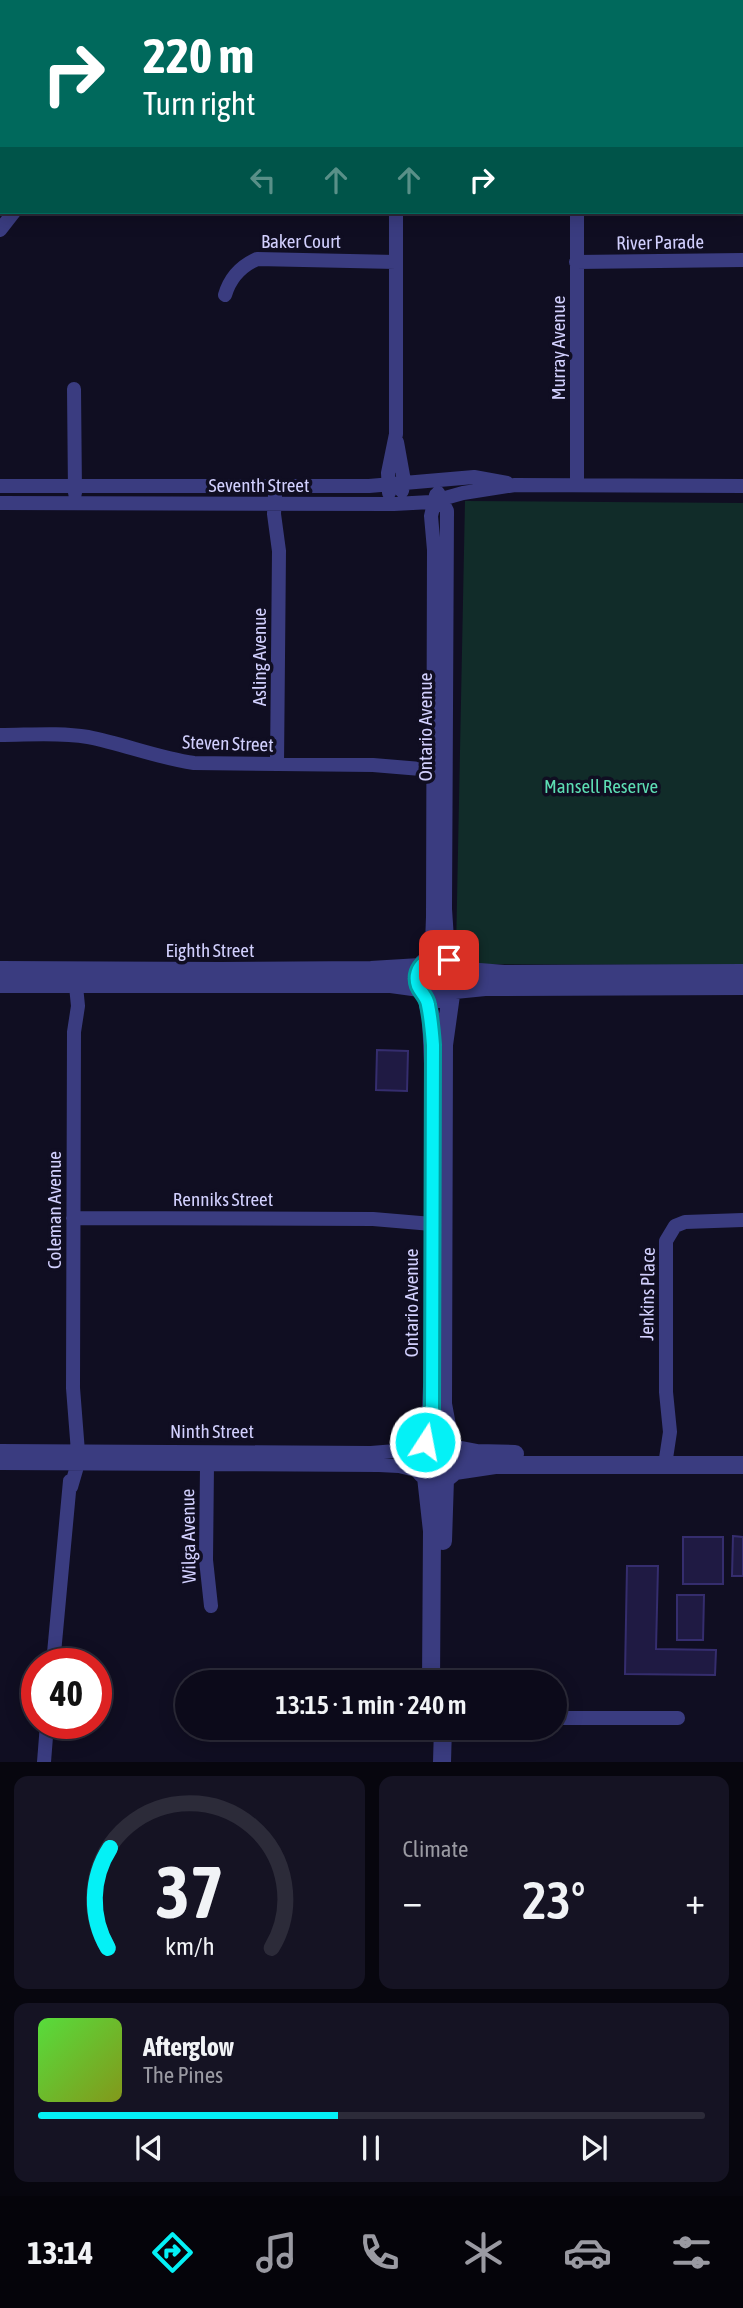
<!DOCTYPE html>
<meta charset="utf-8">
<style>
body{margin:0;font-family:"Asap Condensed",sans-serif;background:#151323;color:#f1f3f6;height:100vh;display:flex;flex-direction:column;font-size:26px;white-space:nowrap}
*{box-sizing:border-box;margin:0}
p{font-size:23px;color:#9a9aa2}
.icon{flex:none;width:38px;height:38px;fill:none;stroke:currentColor;stroke-width:2;stroke-linecap:round;stroke-linejoin:round}
.map{position:relative;height:1762px;overflow:hidden}
.drawer{display:flex;flex-direction:column;gap:14px;padding:14px;background:#07060e;flex:1}
.drawer>*{flex:none}
.hud{position:absolute;left:0px;top:0px;width:744px;height:214px;box-shadow:0 4px 18px #0003,0 0 0 2px #2c2b39;background:#00695c;color:#fff;overflow:hidden}
.speed{position:absolute;left:21px;top:1648px;display:flex;gap:14px;font-size:35px;font-weight:700;text-align:center}
.speed>*{display:grid;place-content:center;width:91px;height:91px;border-radius:50%;background:#0c0a1a;box-shadow:0 4px 18px #0003,0 0 0 2px #2c2b39;line-height:1}
.speed .limit{border:10px solid #d22;background:#fff;color:#111}
.pin{position:absolute;display:grid;place-items:center;width:60px;height:60px;color:#fff;margin:-30px;border-radius:14px;box-shadow:0 4px 10px #0006}
.me{position:absolute;width:77px;margin:-38px;rotate:11deg;stroke-linejoin:round;filter:drop-shadow(0 0 5px #0008)}
.turn{display:flex;align-items:center;gap:24px;height:147px;padding:0 28px;font-size:32px}
.turn .icon{width:91px;height:91px;stroke-width:2.5}
.turn b{display:block;font-size:49px;line-height:60px}
.lanes{display:flex;align-items:center;height:66px;padding:0 28px;background:#0003;justify-content:center;gap:35px;direction:ltr}
.lanes .off{opacity:.35}
.big{font-size:52px;font-weight:600;line-height:1.1}
.drawer .widget{flex:1;display:flex;flex-direction:column;justify-content:center;gap:10px;min-width:0;padding:0 24px;border-radius:14px;background:#151323}
.drawer .dial{align-items:center;gap:0}
.dial svg{height:182px;overflow:visible;fill:none;stroke:#2c2b39;stroke-width:7;stroke-linecap:round;text-anchor:middle}
.dial text{fill:#f1f3f6;stroke:none}
.song{display:flex;align-items:center;gap:21px}
.cover{width:84px;height:84px;border-radius:10px;background:linear-gradient(135deg,hsl(110 70% 55%),hsl(70 70% 35%))}
.played{height:7px;border-radius:4px;background:linear-gradient(90deg,#04f1f6 45%,#2c2b39 45%)}
.keys{display:flex;justify-content:space-around;direction:ltr}
.heat{display:flex;justify-content:space-between;align-items:center;font-size:38px;direction:ltr}
.drawer .tiles{flex:1;display:grid;gap:14px;grid-template-columns:1fr 1fr}
.widget:last-child{grid-column:span 2}
.trip{position:absolute;left:175px;top:1670px;width:392px;height:70px;border-radius:35px;background:#0c0a1a;box-shadow:0 4px 18px #0003,0 0 0 2px #2c2b39;font-weight:600;line-height:70px;text-align:center}
.tabs{display:flex;height:112px;justify-content:space-around;align-items:center;background:#05040a;color:#9a9aa2}
.tabs .icon{width:49px;height:49px}
.tabs .active{color:#04f1f6}
.tabs b{font-size:32px;color:#f1f3f6}
.map>svg:first-child{display:block}
.green{fill:#112c29}
.building{fill:#1f1a43;stroke:#352d6e;stroke-width:2}
.lines{fill:none;stroke-linecap:round;stroke-linejoin:round}
.minor{stroke:#3a3c80;stroke-width:14}
.tertiary{stroke:#3a3c80;stroke-width:18}
.route-casing{stroke:#039da0;stroke-width:18}
.route{stroke:#04f1f6;stroke-width:12}
.labels{text-anchor:middle;dominant-baseline:central;stroke-width:7;stroke-linejoin:round;paint-order:stroke}
.street-label{font-size:19px;fill:#d2d0fe;stroke:#100e22}
.park-label{font-size:19px;fill:#5dddb3;stroke:#100e22}
</style>
<div class="map">
<svg width="743" height="1762" viewBox="0 0 743 1762">
<rect width="100%" height="100%" fill="#100e22"/>
<!-- green -->
<path class="green" d="M465 501 743 503V965L474 964 463 960 456 951Z"/>
<!-- building -->
<path class="building" d="M377 1050 408 1051 407 1091 376 1090Z
M733 1536 743 1537V1576H732Z
M683 1537H723V1584H683Z
M627 1566H658L656 1649 716 1650 715 1675 625 1674Z
M677 1595H704L703 1640H677Z"/>
<g class="lines">
<!-- minor -->
<path class="minor" d="M209 0 210 2
M408 0 414 2
M0 2H4
M326 2 341 0
M396 2V0
M742 9H743
M742 20H743
M0 165H2
M577 212V485
M0 230 14 212
M576 262 743 260
M225 295C230 278 241 266 257 259L396 262
M74 389 75 493
M397 442 404 481 402 491
M0 486H369L474 477 507 483
M389 493 388 473 396 434V212
M438 493 447 511 445 909 447 939 453 964
M275 496 274 514 279 551 277 764
M0 503 394 504 431 502 463 493 515 485 743 486
M0 735C29 735 59 732 88 737 124 744 158 758 194 763L373 765 433 770 443 767
M426 961 432 944 433 917 434 550 431 516 436 495
M73 1218 373 1219 432 1224
M0 1451 371 1453 408 1450 422 1444
M0 1463 379 1465 399 1466 420 1471
M207 1465 206 1560 211 1606
M665 1465 670 1432 666 1392V1241L675 1226 685 1222 743 1220
M71 1487 78 1463V1452L73 1388 74 1032 78 1006 75 976
M53 1664 70 1481
M555 1718H678
M44 1762 47 1724"/>
<!-- tertiary -->
<path class="tertiary" d="M417 978a21 21 0 1 1 42 0a21 21 0 1 1-42 0Z
M456 968 467 971 504 974 743 973
M0 970 220 971 371 970 420 967
M0 984H391L420 988
M455 990 485 987 743 986
M426 996 431 1017 433 1064
M416 1459a21 21 0 1 1 42 0a21 21 0 1 1-42 0Z
M425 1442 431 1411 432 1386
M450 1442 443 1404 444 1045 451 995
M456 1449 477 1453 515 1454
M455 1471 495 1465H743
M426 1477 432 1531 431 1682
M443 1541 445 1479
M442 1762 443 1727"/>
</g>
<g class="lines">
<!-- route casing -->
<g class="route-casing">
<path id="route" d="M425 1442 432 1411 433 1045C432 1032 431 1019 428 1005 427 997 421 993 418 986 411 966 432 953 449 960"/>
</g>
<!-- route -->
<use href="#route" class="route"/>
</g>
<g class="labels">
<!-- street labels -->
<g class="street-label">
<text x="301" y="241">Baker Court</text>
<text transform="translate(660 242) rotate(-1)">River Parade</text>
<text transform="translate(558 348) rotate(-90)">Murray Avenue</text>
<text x="259" y="485">Seventh Street</text>
<text transform="translate(259 657) rotate(-90)">Asling Avenue</text>
<text transform="translate(425 727) rotate(-90)">Ontario Avenue</text>
<text transform="translate(228 743) rotate(2)">Steven Street</text>
<text x="210" y="950">Eighth Street</text>
<text x="223" y="1199">Renniks Street</text>
<text transform="translate(54 1210) rotate(-90)">Coleman Avenue</text>
<text transform="translate(647 1294) rotate(-89)">Jenkins Place</text>
<text transform="translate(411 1303) rotate(-90)">Ontario Avenue</text>
<text x="212" y="1431">Ninth Street</text>
<text transform="translate(188 1536) rotate(-91)">Wilga Avenue</text>
</g>
<!-- park labels -->
<g class="park-label">
<text x="601" y="786">Mansell Reserve</text>
</g>
</g>
</svg>
<div class="speed"><div class="limit">40</div></div>
<div class="pin" style="left:449px;top:960px;background:#d93025"><svg class="icon" aria-label="arrive" viewBox="0 0 24 24"><path d="M6 21V4h12l-3 4 3 4H6"/></svg></div>
<svg class="me" style="left:425px;top:1442px" viewBox="-20 -20 40 40"><circle r="17" fill="#04f1f6" stroke="#fff" stroke-width="3"/><path d="M0-11L8 9 0 5-8 9z" fill="#fff"/></svg>
<div class="trip">13:15 · 1 min · 240 m</div>
<div class="hud">
<div class="turn"><svg class="icon" aria-label="right" viewBox="0 0 24 24"><path d="M7 20v-9h11M14 6l5 5-5 5"/></svg><div><b>220 m</b>Turn right</div></div>
<div class="lanes"><svg class="icon off" aria-label="left" viewBox="0 0 24 24"><path d="M17 20v-9H6M10 6l-5 5 5 5"/></svg><svg class="icon off" aria-label="ahead" viewBox="0 0 24 24"><path d="M12 20V5M6 11l6-6 6 6"/></svg><svg class="icon off" aria-label="ahead" viewBox="0 0 24 24"><path d="M12 20V5M6 11l6-6 6 6"/></svg><svg class="icon" aria-label="right" viewBox="0 0 24 24"><path d="M7 20v-9h11M14 6l5 5-5 5"/></svg></div>
</div>
</div>
<section class="drawer">
<div class="tiles">
<div class="widget dial"><svg viewBox="0 0 100 80">
<path d="M14 69A42 42 0 1 1 86 69"/>
<path d="M14 69A42 42 0 0 1 15 25" stroke="#04f1f6"/>
<text x="50" y="56" font-size="32" font-weight="700">37</text>
<text x="50" y="72" font-size="11">km/h</text>
</svg></div>
<div class="widget"><p>Climate</p>
<div class="heat"><a>−</a><b class="big">23°</b><a>+</a></div>
</div>
<div class="widget">
<div class="song"><i class="cover"></i><div><b>Afterglow</b><p>The Pines</p></div></div>
<div class="played"></div>
<div class="keys"><svg class="icon" aria-label="previous" viewBox="0 0 24 24"><path d="M18 5L8 12l10 7zM5 5v14"/></svg><svg class="icon" aria-label="pause" viewBox="0 0 24 24"><path d="M8 5v14M16 5v14"/></svg><svg class="icon" aria-label="next" viewBox="0 0 24 24"><path d="M6 5l10 7-10 7zM19 5v14"/></svg></div>
</div>
</div>
</section>
<nav class="tabs">
<b>13:14</b>
<svg class="icon active" aria-label="directions" viewBox="0 0 24 24"><path d="M12 3l9 9-9 9-9-9zM9 14v-3h6M13 9l2 2-2 2"/></svg>
<svg class="icon" aria-label="music" viewBox="0 0 24 24"><path d="M9 18V5l10-2v13"/><circle cx="6" cy="18" r="3"/><circle cx="16" cy="16" r="3"/></svg>
<svg class="icon" aria-label="phone" viewBox="0 0 24 24"><path d="M5 4h4l2 5-3 2q2 4 5 5l2-3 5 2v4C11 20 4 13 5 4z"/></svg>
<svg class="icon" aria-label="climate" viewBox="0 0 24 24"><path d="M12 3v18M4 7l16 10M4 17L20 7"/></svg>
<svg class="icon" aria-label="car" viewBox="0 0 24 24"><path d="M5 17H2v-5l4-1 3-4h7l3 4 3 1v5h-3M9 17h6M6 11h13"/><circle cx="7" cy="17" r="2"/><circle cx="17" cy="17" r="2"/></svg>
<svg class="icon" aria-label="filters" viewBox="0 0 24 24"><path d="M4 7h16M4 17h16"/><circle cx="9" cy="7" r="2"/><circle cx="15" cy="17" r="2"/></svg>
</nav>
